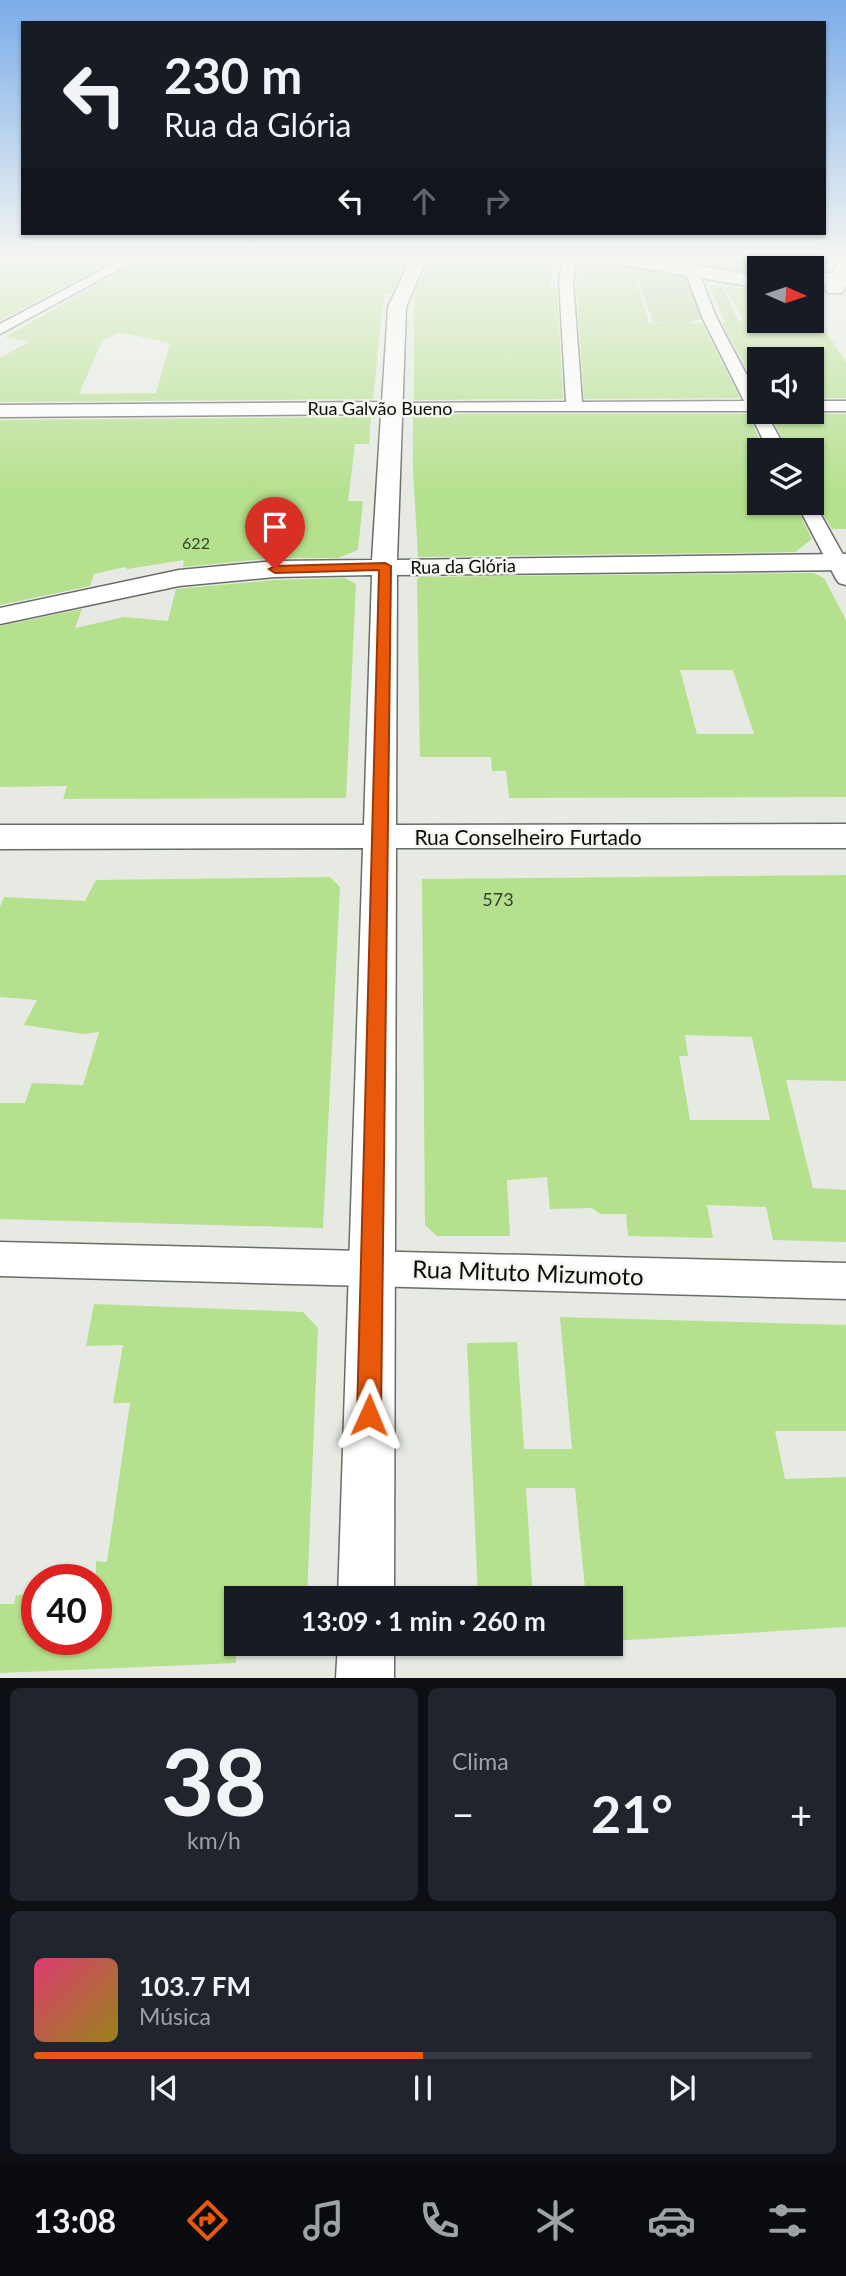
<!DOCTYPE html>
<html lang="pt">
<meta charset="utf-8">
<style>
body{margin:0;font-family:Lato,sans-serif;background:#20242c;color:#f1f3f6;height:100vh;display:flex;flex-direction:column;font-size:26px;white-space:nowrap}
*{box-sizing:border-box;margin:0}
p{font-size:23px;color:#9ea1a6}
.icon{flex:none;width:38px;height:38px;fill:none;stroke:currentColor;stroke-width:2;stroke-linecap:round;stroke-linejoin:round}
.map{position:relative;height:1678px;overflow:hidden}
.details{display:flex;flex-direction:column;gap:10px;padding:10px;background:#0d0f14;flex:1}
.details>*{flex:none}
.top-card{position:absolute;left:21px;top:21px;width:805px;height:214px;border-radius:0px;box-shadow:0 2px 5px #0004;background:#171b24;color:#f1f3f6;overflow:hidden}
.needle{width:46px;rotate:93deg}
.tools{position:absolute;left:747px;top:256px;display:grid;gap:14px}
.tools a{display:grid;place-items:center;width:77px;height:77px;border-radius:0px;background:#171b24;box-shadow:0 2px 5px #0004;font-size:35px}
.speed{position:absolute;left:21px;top:1564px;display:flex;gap:14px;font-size:35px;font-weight:700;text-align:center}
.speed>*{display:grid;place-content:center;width:91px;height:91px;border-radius:50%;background:#171b24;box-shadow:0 2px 5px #0004;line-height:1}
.speed .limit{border:10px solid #d22;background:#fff;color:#111}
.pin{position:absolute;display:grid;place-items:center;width:60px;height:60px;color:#fff;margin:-72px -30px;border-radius:50% 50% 50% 0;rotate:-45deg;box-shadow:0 0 7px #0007}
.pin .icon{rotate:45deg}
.me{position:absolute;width:77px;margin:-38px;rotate:1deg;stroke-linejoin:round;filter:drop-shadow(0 0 5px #0008)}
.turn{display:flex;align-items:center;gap:24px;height:147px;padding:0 28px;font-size:32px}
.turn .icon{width:91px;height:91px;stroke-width:2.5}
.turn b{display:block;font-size:49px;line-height:60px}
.lanes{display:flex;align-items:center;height:66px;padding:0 28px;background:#0003;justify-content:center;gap:35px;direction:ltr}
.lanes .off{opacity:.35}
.big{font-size:52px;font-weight:700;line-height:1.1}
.details .widget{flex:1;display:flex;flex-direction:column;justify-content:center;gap:10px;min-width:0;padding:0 24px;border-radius:10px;background:#20242c}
.details .dial{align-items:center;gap:0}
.dial b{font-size:91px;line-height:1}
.song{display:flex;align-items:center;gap:21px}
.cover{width:84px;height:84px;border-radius:10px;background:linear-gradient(135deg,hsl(340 70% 55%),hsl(50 70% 35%))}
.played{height:7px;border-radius:4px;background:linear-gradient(90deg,#ea580c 50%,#363941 50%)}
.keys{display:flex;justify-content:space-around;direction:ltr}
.heat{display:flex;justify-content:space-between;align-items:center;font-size:38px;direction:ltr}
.details .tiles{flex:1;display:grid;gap:10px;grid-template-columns:1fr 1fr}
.widget:last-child{grid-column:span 2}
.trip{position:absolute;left:224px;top:1586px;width:399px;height:70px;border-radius:0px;background:#171b24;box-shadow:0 2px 5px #0004;font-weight:700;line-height:70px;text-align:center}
.tabs{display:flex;height:112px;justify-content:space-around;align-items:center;background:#090b0e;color:#9ea1a6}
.tabs .icon{width:49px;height:49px}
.tabs .active{color:#ea580c}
.tabs b{font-size:32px;color:#f1f3f6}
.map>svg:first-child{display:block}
.green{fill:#b3d594}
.building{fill:#b5e08d;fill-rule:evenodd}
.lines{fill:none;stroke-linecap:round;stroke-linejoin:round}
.minor-casing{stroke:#696d67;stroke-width:3}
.tertiary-casing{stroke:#696d67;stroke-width:3}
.primary-casing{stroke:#696d67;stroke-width:3}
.trunk-casing{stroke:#696d67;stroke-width:3}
.minor{fill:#fff;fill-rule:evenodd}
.tertiary{fill:#fff;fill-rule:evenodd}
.primary{fill:#fff;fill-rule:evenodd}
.trunk{fill:#fff;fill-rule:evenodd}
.route{fill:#ea580c;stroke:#983908;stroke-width:2}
.labels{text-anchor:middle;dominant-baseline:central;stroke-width:5;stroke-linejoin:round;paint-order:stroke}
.far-number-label{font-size:16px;fill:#36412b}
.far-street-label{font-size:18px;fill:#0b0c0a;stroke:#f3f7f0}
.number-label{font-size:18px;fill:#36412b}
.street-label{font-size:21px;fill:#0b0c0a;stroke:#f3f7f0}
.near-street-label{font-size:24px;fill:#0b0c0a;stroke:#f3f7f0}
</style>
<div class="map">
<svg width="846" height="1678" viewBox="0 0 846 1678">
<rect width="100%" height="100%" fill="#e6eae3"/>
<!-- green -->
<path class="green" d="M579 258H602L687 274 707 318 688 323 653 322 639 282 633 277H577L576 264Z
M722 285V286L738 321 724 320 710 286Z"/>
<!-- building -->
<path class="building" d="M0 258H118L0 321Z
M143 258H408L391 294H384L373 399 0 402V358L29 342 5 337ZM118 332 170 343 156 393 79 394 102 341Z
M429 258H555L549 289 557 287 563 399 414 400V296Z
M710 258H760V273L714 266Z
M613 265 632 269 649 323H702L740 398 584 399 576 281 589 277 612 279Z
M724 285 760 291V322L812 325V311L846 362V398H812V359H760V393L722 323H726L724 320 744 321Z
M769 413 846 414V529H832L812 497V450H788Z
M413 414H747L765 450H760V502H794L812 539 795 552 418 557 413 469Z
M371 417 369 444H355L348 501H363L358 550 338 558H275L183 567 184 560 127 569 125 567 94 574 90 586 0 605V420Z
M813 573 824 578 846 620V797L509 798 506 771H492L491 757H420L417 579 420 577ZM680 670H733L754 734H697Z
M345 578 356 584 346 798 63 799 67 786 0 787V626L82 609 75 628 124 617 168 621 176 589 275 580Z
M846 875V1081L786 1080 813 1188 846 1190V1242L773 1240 766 1207 707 1205 713 1238 628 1236 626 1214H600L592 1208 550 1209 547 1177 507 1180 510 1236H437L425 1225 422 879ZM685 1035 752 1037 770 1120H690L679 1056H688Z
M330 877 340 887 323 1228 0 1219V1103H25L32 1083 83 1085 99 1032 83 1034 24 1025 37 1000 0 997V907L4 897 85 901 96 880Z
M94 1304 303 1312 318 1328 307 1598H236V1663L0 1673V1604H14L16 1595 37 1594V1640H96V1561L107 1562 130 1403H113L123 1345 86 1346Z
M560 1317 846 1325V1431H775L785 1479 846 1477V1627L611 1641V1598H586L575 1488H526L533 1598H478L467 1343 517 1342 524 1449H572Z"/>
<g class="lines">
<!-- minor casing -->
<g class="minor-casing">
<path id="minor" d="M124 258H140L0 334V324Z
M564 258H577L573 280 582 402 744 401 703 319 686 274 673 261 675 258H685L699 273 717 319 760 400V411H765L786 450H768L749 411H387L385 408 393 403 566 402 559 280Z
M812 401H846V411H812Z
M812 499 846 560V585L839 583 836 579 796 502H812Z
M0 1242 846 1263V1299L0 1276Z"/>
</g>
<!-- tertiary casing -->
<g class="tertiary-casing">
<path id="tertiary" d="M411 258H427L406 307 397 560 846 554V570L397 575 396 825 846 824V848H396L394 1598H338L363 848 0 849V825H364L372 575 275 577 179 586 0 624V608L179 570 275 561 372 560 381 414 0 417V405L382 402 388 307Z
M338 1643H394V1678H336Z"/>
</g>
<!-- primary casing -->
<g class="primary-casing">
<path id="primary" d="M607 258H653L760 276V288L616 264Z
M812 271 846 275V287L812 283Z"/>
</g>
<!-- trunk casing -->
<g class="trunk-casing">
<path id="trunk" d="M839 258H846V286L842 293H828L825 289Z"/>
</g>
<!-- minor -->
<use href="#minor" class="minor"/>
<!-- tertiary -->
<use href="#tertiary" class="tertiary"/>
<!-- primary -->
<use href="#primary" class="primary"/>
<!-- trunk -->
<use href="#trunk" class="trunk"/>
</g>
<!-- sky -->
<linearGradient id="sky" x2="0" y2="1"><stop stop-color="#7bace9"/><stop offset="0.52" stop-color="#f4f6f2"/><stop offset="1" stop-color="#f4f6f2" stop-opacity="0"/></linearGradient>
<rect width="846" height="493" fill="url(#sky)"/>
<!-- route -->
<path class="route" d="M385 563 391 566 381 1415 377 1424 369 1427 360 1424 357 1415 379 570 275 573 269 569 275 566Z"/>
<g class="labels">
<!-- far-number labels -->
<g class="far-number-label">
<text x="196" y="542">622</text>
</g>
<!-- far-street labels -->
<g class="far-street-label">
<text x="380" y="408">Rua Galvão Bueno</text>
<text transform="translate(463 566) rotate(-1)">Rua da Glória</text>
</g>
<!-- number labels -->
<g class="number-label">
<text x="498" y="899">573</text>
</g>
<!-- street labels -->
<g class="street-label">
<text x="528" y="836">Rua Conselheiro Furtado</text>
</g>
<!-- near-street labels -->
<g class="near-street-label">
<text transform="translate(528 1272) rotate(2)">Rua Mituto Mizumoto</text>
</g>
</g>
</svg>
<div class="tools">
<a><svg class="needle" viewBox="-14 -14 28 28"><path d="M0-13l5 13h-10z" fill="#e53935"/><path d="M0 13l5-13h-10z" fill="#9ea1a6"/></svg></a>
<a><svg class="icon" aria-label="sound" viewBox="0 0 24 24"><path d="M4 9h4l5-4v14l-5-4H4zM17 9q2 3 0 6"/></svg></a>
<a><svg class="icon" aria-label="layers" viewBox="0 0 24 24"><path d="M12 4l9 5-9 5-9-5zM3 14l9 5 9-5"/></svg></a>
</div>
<div class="speed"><div class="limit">40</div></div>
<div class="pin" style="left:275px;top:569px;background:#d93025"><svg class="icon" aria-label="arrive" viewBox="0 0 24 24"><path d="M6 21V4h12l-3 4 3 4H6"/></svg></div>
<svg class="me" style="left:369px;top:1415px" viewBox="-20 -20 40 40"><path d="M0-17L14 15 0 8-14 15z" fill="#ea580c" stroke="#fff" stroke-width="4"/></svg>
<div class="trip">13:09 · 1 min · 260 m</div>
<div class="top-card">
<div class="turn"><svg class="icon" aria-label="left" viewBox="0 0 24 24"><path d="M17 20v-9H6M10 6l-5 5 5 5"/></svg><div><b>230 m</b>Rua da Glória</div></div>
<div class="lanes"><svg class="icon" aria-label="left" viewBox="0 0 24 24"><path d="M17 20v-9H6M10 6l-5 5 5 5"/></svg><svg class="icon off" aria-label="ahead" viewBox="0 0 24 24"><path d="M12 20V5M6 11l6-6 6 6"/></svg><svg class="icon off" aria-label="right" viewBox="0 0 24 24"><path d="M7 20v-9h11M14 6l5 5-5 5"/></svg></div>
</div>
</div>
<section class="details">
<div class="tiles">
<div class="widget dial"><b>38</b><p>km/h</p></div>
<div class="widget"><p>Clima</p>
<div class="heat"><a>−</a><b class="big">21°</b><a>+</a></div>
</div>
<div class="widget">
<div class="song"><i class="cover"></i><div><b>103.7 FM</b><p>Música</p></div></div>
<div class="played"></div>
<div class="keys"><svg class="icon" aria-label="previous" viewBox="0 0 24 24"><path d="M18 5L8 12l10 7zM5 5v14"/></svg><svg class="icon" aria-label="pause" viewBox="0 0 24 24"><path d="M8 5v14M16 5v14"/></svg><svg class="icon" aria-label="next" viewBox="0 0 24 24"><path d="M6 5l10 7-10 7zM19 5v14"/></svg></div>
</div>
</div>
</section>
<nav class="tabs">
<b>13:08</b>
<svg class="icon active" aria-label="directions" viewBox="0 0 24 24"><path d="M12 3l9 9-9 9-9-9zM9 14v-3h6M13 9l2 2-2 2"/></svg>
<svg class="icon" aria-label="music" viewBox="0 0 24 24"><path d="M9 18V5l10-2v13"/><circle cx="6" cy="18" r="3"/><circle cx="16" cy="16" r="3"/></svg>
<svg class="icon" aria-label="phone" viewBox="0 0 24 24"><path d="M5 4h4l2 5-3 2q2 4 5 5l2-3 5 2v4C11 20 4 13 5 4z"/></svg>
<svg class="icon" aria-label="climate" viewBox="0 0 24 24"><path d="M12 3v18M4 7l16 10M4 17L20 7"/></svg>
<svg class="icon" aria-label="car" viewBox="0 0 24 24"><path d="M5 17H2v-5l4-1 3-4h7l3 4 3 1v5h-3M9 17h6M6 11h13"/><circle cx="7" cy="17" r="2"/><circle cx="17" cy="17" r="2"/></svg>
<svg class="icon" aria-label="filters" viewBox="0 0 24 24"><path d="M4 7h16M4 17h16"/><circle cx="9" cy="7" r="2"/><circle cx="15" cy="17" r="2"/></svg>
</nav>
